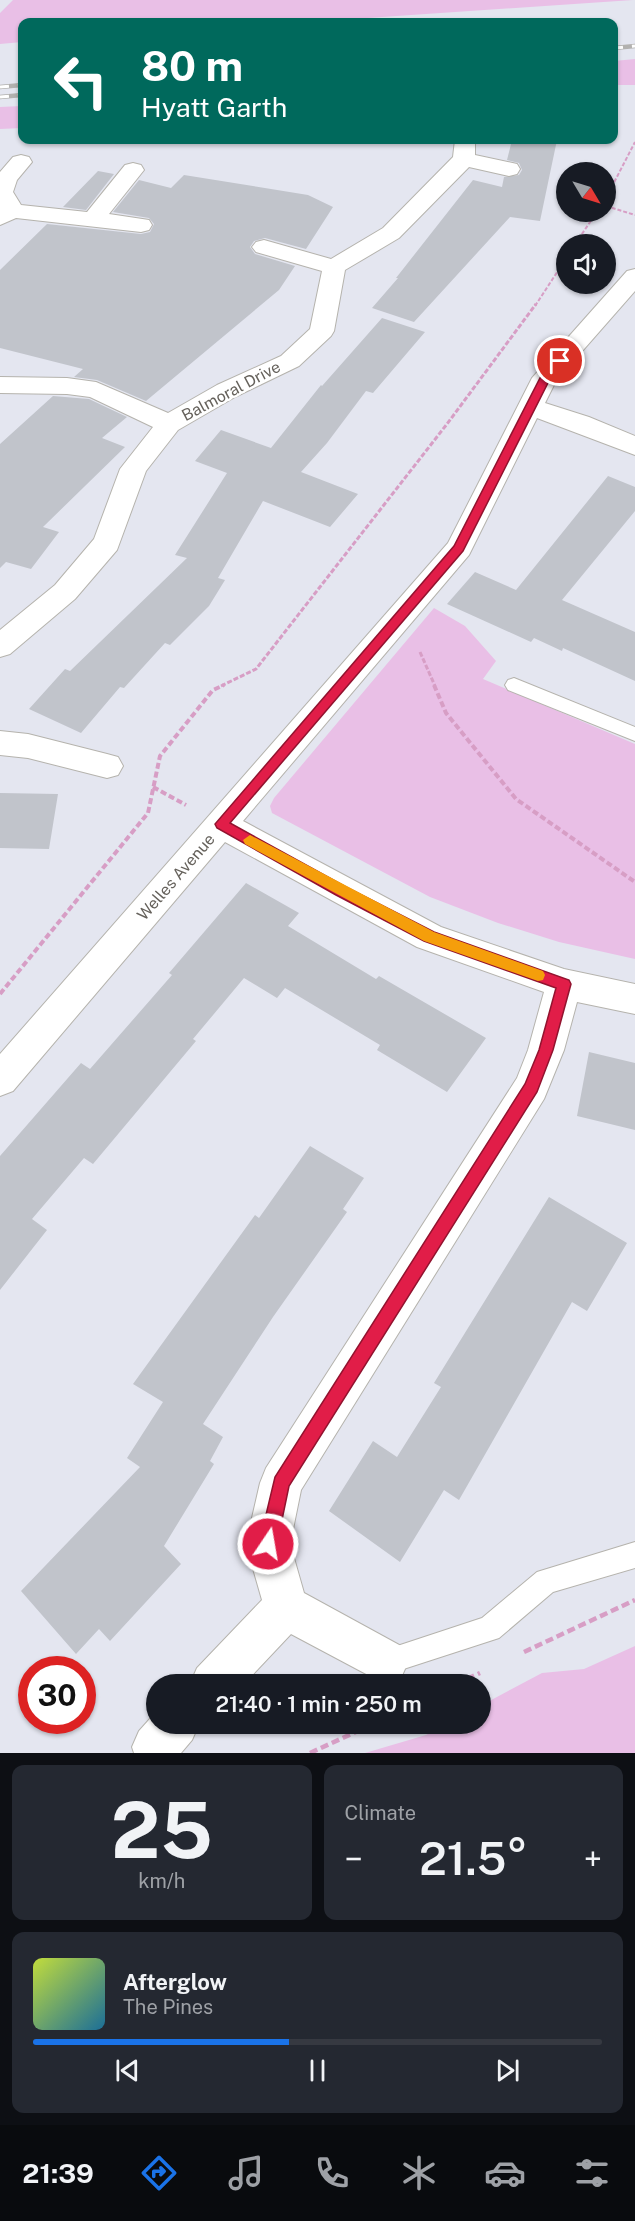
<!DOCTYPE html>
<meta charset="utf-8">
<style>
body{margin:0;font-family:"Public Sans",sans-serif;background:#242831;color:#f1f3f6;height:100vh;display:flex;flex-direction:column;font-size:22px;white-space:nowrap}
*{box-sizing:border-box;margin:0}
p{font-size:20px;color:#9ea1a6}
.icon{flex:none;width:33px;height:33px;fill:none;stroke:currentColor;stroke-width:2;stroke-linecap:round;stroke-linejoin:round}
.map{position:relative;height:1753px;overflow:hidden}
.drawer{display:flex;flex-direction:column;gap:12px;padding:12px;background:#0d0f14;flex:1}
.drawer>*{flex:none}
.banner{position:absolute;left:18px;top:18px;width:600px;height:126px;border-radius:12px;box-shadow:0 2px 4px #0004;background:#00695c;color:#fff;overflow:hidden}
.needle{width:39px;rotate:128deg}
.buttons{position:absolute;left:556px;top:162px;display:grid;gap:12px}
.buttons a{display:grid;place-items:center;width:60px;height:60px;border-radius:50%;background:#171b24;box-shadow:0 2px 4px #0004;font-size:30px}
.speed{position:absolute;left:18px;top:1656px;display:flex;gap:12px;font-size:30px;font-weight:700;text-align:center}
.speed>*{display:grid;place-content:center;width:78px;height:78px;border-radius:50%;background:#171b24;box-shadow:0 2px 4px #0004;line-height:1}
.speed .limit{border:9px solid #d22;background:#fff;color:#111}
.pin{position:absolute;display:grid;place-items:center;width:51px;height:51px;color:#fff;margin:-26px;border:3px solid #fff;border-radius:50%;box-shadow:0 2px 6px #0007}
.me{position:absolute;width:66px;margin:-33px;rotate:12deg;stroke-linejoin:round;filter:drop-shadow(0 0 4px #0008)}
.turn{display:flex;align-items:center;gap:21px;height:126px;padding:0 24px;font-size:27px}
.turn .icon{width:78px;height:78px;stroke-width:2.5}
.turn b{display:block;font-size:42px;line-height:51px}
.big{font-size:45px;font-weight:600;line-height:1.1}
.drawer .tile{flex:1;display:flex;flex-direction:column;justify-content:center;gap:9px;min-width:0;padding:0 21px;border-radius:12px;background:#242831}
.drawer .dial{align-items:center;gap:0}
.dial b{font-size:78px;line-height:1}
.song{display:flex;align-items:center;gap:18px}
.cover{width:72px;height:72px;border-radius:9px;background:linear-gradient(135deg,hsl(70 70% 55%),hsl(200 70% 35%))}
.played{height:6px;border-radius:3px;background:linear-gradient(90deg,#1a73e8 45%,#363941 45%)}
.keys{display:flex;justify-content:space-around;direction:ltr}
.heat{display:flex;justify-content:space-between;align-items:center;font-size:33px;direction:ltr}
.drawer .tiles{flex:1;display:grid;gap:12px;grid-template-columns:1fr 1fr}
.tile:last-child{grid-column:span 2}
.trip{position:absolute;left:146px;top:1674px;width:345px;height:60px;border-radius:30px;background:#171b24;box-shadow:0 2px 4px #0004;font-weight:600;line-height:60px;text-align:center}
.tab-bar{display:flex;height:96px;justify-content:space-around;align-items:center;background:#090b0e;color:#9ea1a6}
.tab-bar .icon{width:42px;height:42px}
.tab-bar .active{color:#1a73e8}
.tab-bar b{font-size:27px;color:#f1f3f6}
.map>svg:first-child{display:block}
.green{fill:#e9bfe6}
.building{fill:#c1c4cb}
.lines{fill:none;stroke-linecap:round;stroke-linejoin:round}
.service-casing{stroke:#b5b3ad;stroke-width:2}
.minor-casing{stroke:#b5b3ad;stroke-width:2}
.path-far3{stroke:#d79ec5;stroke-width:2;stroke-dasharray:4 2;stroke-linecap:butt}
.path-far2{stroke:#d79ec5;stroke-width:3;stroke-dasharray:5 2;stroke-linecap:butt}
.path-far1{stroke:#d79ec5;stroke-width:4;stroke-dasharray:6 3;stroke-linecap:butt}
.path{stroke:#d79ec5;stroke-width:4.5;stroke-dasharray:8 4;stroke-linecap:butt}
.service{fill:#fff;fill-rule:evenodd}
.minor{fill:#fff;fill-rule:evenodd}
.rail-casing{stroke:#b2b1af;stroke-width:4.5}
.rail{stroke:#fff;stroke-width:3;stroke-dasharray:9;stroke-linecap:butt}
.route{fill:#e11d48;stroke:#92132f;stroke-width:1.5}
.slow{fill:#f59e0b}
.labels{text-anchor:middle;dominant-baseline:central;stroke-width:4.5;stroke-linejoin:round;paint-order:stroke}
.street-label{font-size:16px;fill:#66625c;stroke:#fff}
</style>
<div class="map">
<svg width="635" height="1753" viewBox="0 0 635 1753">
<rect width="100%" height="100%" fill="#e4e6f0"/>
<!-- green -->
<path class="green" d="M13 0H633L309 22H22V42L0 44V13Z
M635 59V85H614V61Z
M22 106V128L0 129V107Z
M434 608 465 626 496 661 483 679 635 744V959L559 942 498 923 430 897 272 813 270 806 274 798Z
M635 1646V1753H365L426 1735 448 1724H480V1706L542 1673 584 1669Z"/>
<!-- building -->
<path class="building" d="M512 140H557L540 221 510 217 414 322 372 308 398 278H396L473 180 502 187 504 177 519 175 522 170 519 163 507 160Z
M98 171 114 174 86 210 63 207Z
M184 175 308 195 333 207 306 249 265 238 254 241 250 247 255 254 295 266 279 290 146 401 97 380 74 377 83 369 0 348V270L47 224 141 234 150 232 154 224 149 218 113 212 139 180 171 188Z
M382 318 425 332 373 393 366 391 327 443 301 472 358 494 330 527 263 501 218 578 225 580 209 606 170 645 165 643 124 688 120 687 81 733 29 709 65 669 70 671 187 558 175 555 227 473 195 461 221 430 271 448 321 385 322 386Z
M53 396 89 399 127 417 102 438 125 447 43 527 59 532 31 569 6 562 0 568V444Z
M608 476 635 487V511L562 600 635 632V681L563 648 562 651 534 638 531 642 447 604 475 572 516 590Z
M0 793 58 794 49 849 0 848Z
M246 883 299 913 288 926 376 979 379 976 486 1038 447 1092 377 1050 380 1045 285 988 277 998 244 978 193 1039 196 1041 93 1164 84 1158 32 1219 47 1230 0 1290V1156L81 1063 90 1069 172 975 169 973Z
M589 1052 635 1063V1130L577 1116Z
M310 1146 364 1178 343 1209 347 1212 273 1317 203 1424 223 1437 210 1461 214 1464 164 1546 181 1564 110 1641 99 1629 76 1654 21 1591 140 1467 127 1458 163 1402 133 1384 255 1215 259 1218Z
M549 1197 627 1243 587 1311 572 1302 459 1500 444 1490 400 1562 329 1511 373 1441 397 1457 441 1387 434 1383Z"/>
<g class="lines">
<!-- service casing -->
<g class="service-casing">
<path id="service" d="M514 678 635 727V741L508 690 505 685 508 680Z
M635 1542V1568L553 1592 499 1638 385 1675 376 1671 372 1662 376 1653 482 1618 537 1572Z"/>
</g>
<!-- minor casing -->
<g class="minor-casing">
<path id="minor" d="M455 140H475V155L517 164 520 169 517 174 509 176 469 167 399 238 345 270 334 331 331 336 299 366 235 397 178 430 146 471 117 550 75 599 10 654 0 657V630L55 585 94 539 120 469 153 427 90 397 67 394 0 393V377L67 378 96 382 168 413 217 385 281 356 310 329 322 271 256 252 252 247 256 242 264 240 331 259 383 228 453 157Z
M21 155 29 157 32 162 17 180 13 192 21 205 87 212 125 165 133 163 141 165 144 170 109 214 149 220 152 225 149 230 141 232 16 218 0 225V172L13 157Z
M635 269V291L556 381 545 403 589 417 635 436V455L537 418 469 555 243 821 441 927 564 969 635 984V1014L577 1002 564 1050 544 1099 301 1490 290 1544 304 1593 401 1646 408 1662 401 1678 385 1684 291 1634 244 1684H190L197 1668 262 1600 246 1544 260 1483 266 1468 517 1078 528 1050 544 992 417 947 225 842 13 1091 0 1096V1054L448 543 532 378 627 271Z
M0 731 28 734 107 754 118 757 123 766 118 775 107 778 28 758 0 755Z
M156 1712V1724H199L192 1740 181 1753H134L132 1747 139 1731Z"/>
</g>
<!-- path-far3 -->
<path class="path-far3" d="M606 198 635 142
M606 206 635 215
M575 244 597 212
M535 306 567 257"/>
<!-- path-far2 -->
<path class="path-far2" d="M420 652 435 686
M221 686 256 669 447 424 536 304"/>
<!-- path-far1 -->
<path class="path-far1" d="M434 685 446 713 516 799 635 882
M153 787 186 805
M0 994 148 813 160 756 213 690 224 685"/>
<!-- path -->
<path class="path" d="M524 1652 635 1600
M456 1684 480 1673
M310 1753 373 1724"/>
<!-- service -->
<use href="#service" class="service"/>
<!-- minor -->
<use href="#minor" class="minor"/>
<!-- rail casing -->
<g class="rail-casing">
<path id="rail" d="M614 48 635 46
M0 87 22 85
M0 97 22 95"/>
</g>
<!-- rail -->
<use href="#rail" class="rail"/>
</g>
<!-- route -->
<path class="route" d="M557 358H564L566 361 550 379 463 551 230 823 346 887 434 932 569 980 571 984 553 1050 537 1092 289 1486 277 1544 275 1550 268 1553 262 1550 259 1544 275 1477 525 1084 539 1050 556 988 424 941 336 895 217 828 215 824 454 546 540 378Z"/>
<!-- slow -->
<path class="slow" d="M250 835 434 932 543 971 545 975 543 980 538 981 424 941 245 844 243 840Z"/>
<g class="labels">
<!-- street labels -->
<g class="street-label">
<text transform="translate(231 391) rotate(-28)">Balmoral Drive</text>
<text transform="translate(176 877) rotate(-49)">Welles Avenue</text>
</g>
</g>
</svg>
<div class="buttons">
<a><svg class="needle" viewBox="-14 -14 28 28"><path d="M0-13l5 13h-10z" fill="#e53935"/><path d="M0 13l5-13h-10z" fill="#9ea1a6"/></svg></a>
<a><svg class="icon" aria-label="sound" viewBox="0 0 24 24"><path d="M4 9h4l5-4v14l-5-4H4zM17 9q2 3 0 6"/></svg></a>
</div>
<div class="speed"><div class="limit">30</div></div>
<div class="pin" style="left:560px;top:361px;background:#d93025"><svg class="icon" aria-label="arrive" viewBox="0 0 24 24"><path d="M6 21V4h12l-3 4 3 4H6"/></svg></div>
<svg class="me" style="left:268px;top:1544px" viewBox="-20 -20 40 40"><circle r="17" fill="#e11d48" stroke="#fff" stroke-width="3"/><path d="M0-11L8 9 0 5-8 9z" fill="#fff"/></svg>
<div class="trip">21:40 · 1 min · 250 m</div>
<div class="banner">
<div class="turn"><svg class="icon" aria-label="left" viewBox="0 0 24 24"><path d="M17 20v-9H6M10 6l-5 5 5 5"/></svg><div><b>80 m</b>Hyatt Garth</div></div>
</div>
</div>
<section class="drawer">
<div class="tiles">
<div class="tile dial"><b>25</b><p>km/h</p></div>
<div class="tile"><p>Climate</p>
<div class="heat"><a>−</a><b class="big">21.5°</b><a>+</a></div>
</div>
<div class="tile">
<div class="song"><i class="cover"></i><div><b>Afterglow</b><p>The Pines</p></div></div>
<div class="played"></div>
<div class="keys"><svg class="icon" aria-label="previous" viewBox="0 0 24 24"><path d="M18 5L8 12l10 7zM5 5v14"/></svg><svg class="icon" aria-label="pause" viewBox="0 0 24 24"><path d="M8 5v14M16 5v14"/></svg><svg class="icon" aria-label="next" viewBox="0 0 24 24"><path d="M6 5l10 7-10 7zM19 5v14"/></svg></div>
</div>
</div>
</section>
<nav class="tab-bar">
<b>21:39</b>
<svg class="icon active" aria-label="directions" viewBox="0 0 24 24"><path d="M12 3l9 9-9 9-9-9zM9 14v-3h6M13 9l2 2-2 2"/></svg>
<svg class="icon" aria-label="music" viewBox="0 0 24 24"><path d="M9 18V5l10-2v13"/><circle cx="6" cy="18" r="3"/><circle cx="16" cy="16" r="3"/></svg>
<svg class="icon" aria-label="phone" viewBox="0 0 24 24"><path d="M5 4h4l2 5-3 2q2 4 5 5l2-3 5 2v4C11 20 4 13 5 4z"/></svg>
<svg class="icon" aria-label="climate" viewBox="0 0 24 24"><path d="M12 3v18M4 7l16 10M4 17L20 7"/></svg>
<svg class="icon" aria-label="car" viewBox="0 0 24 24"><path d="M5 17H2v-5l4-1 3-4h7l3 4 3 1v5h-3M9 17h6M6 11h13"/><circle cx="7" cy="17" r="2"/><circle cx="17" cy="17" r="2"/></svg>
<svg class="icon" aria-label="filters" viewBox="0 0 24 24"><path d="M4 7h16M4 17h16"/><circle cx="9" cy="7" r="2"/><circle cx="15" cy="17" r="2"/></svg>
</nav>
